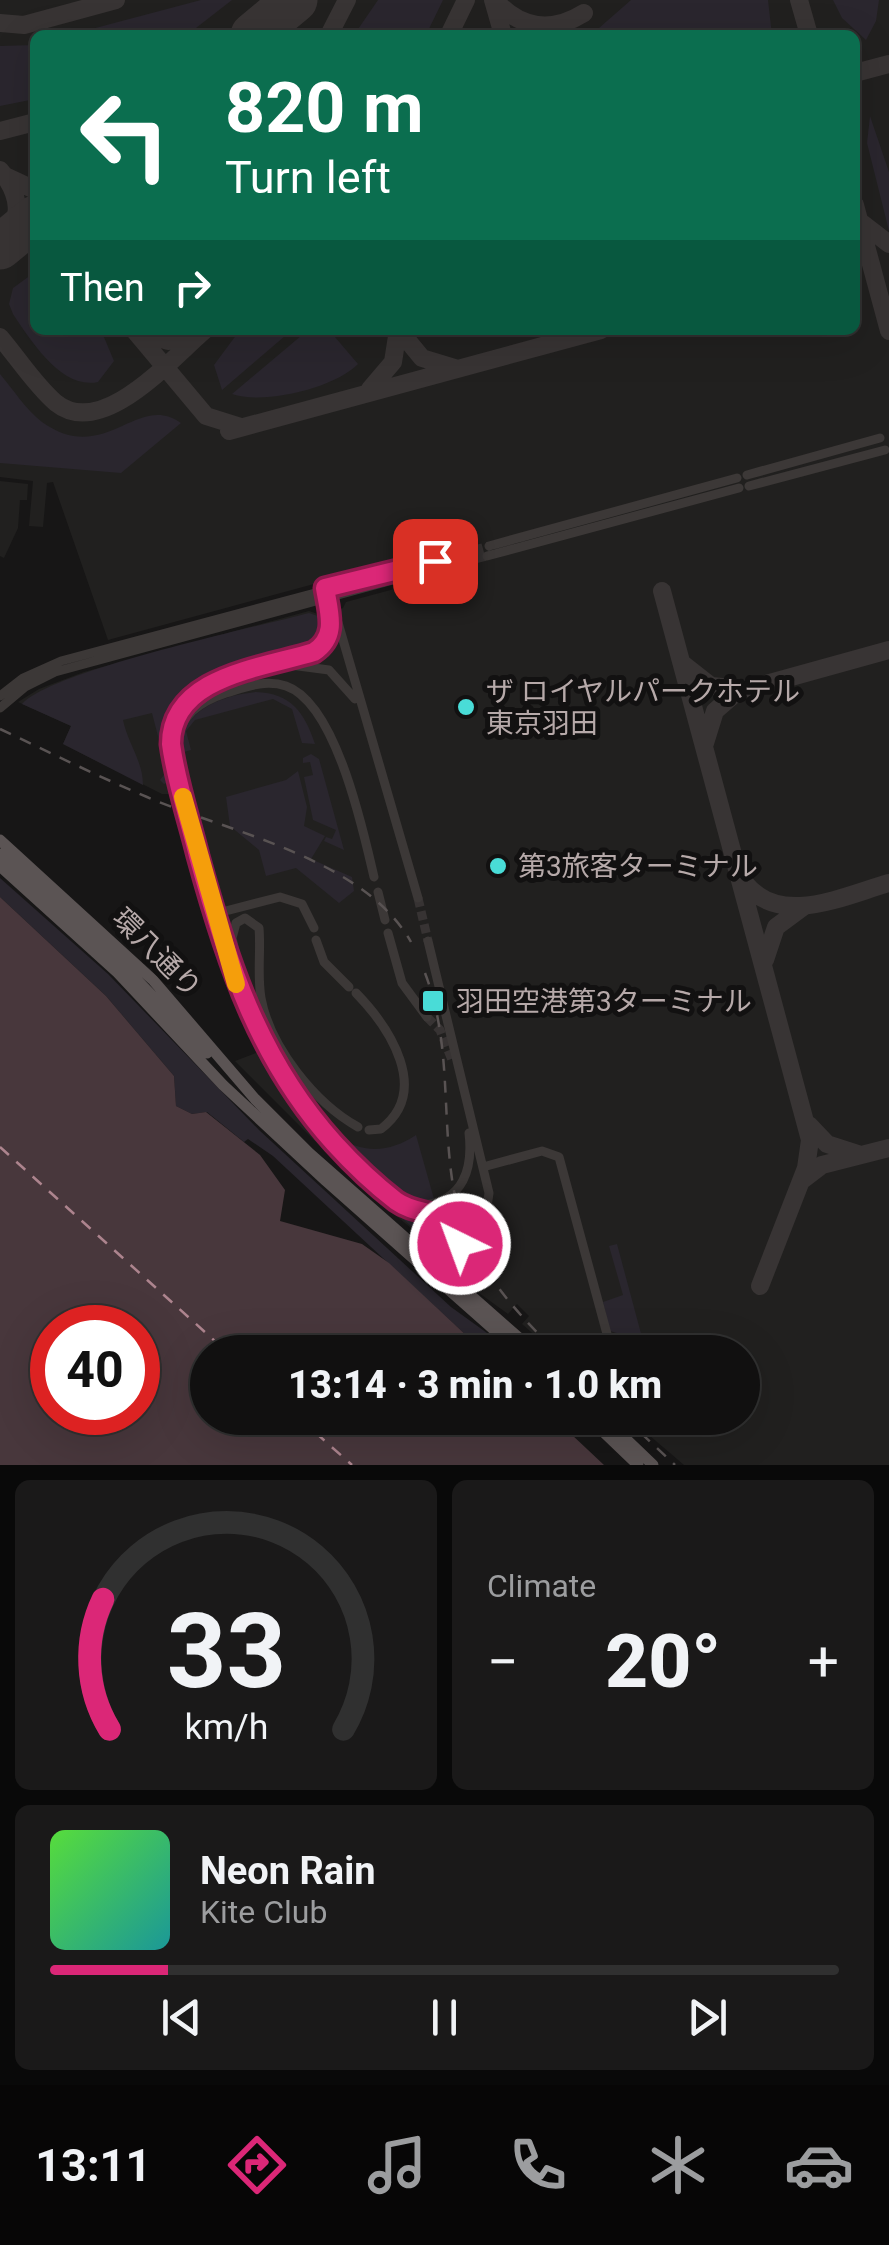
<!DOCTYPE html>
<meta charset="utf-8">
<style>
body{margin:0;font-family:Roboto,"Noto Sans JP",sans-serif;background:#1a1919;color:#f1f3f6;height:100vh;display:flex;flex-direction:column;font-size:38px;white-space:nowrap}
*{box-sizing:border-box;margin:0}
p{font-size:32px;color:#9c9d9f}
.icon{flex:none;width:55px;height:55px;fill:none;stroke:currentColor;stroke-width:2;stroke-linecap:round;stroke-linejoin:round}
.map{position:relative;height:1465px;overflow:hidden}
.panel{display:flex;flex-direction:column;gap:15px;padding:15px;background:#090909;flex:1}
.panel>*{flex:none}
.hud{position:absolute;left:30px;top:30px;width:830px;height:305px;border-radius:15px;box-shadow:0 10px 40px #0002,0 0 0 2px #303030;background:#0b6e4f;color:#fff;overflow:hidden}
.speed{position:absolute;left:30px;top:1305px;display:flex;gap:20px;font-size:50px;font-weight:700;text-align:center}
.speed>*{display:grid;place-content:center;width:130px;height:130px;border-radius:50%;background:#111010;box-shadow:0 10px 40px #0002,0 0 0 2px #303030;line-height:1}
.speed .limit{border:15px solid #d22;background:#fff;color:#111}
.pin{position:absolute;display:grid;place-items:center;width:85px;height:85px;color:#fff;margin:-42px;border-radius:20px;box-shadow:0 5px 15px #0006}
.me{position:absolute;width:110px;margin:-55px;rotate:318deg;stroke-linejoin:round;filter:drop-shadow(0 0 8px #0008)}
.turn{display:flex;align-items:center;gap:35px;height:210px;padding:0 30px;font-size:45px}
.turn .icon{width:130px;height:130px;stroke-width:2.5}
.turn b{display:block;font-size:70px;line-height:85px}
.then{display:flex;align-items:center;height:95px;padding:0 30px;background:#0003;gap:20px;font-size:38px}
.big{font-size:75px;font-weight:800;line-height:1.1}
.panel .tile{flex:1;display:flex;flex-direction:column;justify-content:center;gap:15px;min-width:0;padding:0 35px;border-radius:15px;background:#1a1919}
.panel .dial{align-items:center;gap:0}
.dial svg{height:260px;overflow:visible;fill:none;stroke:#303030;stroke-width:7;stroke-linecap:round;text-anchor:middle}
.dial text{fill:#f1f3f6;stroke:none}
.song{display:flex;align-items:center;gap:30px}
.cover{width:120px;height:120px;border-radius:15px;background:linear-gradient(135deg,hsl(110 70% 55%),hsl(180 70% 35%))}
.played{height:10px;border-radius:5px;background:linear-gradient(90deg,#db2777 15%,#303030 15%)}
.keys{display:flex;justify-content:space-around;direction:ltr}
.heat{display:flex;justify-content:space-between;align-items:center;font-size:55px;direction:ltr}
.panel .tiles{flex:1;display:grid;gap:15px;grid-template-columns:1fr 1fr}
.tile:last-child{grid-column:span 2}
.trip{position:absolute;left:190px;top:1335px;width:570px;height:100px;border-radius:50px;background:#111010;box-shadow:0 10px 40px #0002,0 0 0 2px #303030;font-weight:800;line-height:100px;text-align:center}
.dock{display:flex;height:160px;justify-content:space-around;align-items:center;background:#070606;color:#9c9d9f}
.dock .icon{width:70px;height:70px}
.dock .on{color:#db2777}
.dock b{font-size:45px;color:#f1f3f6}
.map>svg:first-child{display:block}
.built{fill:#21201f;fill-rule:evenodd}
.green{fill:#2a262e}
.water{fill:#48373c;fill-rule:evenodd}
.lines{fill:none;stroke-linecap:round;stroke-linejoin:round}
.ferry{stroke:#ad848e;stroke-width:2.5;stroke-dasharray:12 10;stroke-linecap:butt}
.taxiway{stroke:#383434;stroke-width:18}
.runway{stroke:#383434;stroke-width:45}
.minor-tunnel{stroke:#373333;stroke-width:9;stroke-dasharray:9 4.5;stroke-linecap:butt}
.minor{stroke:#3c3837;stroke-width:9}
.major{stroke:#5b5454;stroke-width:11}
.rail{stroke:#595353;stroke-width:2.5;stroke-dasharray:12 10;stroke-linecap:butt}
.route-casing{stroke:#8e194d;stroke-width:25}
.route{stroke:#db2777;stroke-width:18}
.slow{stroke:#f59e0b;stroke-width:18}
.poi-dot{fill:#49dcd7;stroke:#121111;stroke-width:4}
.labels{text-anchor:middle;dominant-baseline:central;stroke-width:10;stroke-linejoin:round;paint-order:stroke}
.poi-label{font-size:28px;fill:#b6a9a9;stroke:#121111;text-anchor:start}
.street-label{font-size:28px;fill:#b6a9a9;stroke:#121111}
</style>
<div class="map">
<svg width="889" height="1465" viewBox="0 0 889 1465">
<rect width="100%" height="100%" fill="#171616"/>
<!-- built -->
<path class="built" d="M0 0H889V1465H684L629 1418H742V1352H554L522 1324 529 1316 517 1304 508 1314 468 1285 474 1269 452 1251 442 1254 357 1183 235 1061 261 1051 220 953 177 794H162L63 744 71 726 18 702 39 689 84 672 309 611 324 616 343 608 346 602 439 577 432 552 108 640 53 482 47 483 43 527 29 526 33 481 0 477ZM35 35H855V330H35Z
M0 481 28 484 27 500H20L18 528 4 558 0 556Z"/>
<!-- green -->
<path class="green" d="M201 0H232L187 35H69Z
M378 0H443L426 35H354Z
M631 0H768L772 35H591Z
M833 0H879L876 21 866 40 842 18Z
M35 45V99L0 106V46Z
M870 116 889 172V231L867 143Z
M35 272V330H101L114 361 98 382C62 390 31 341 13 314L9 304 13 288Z
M240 330H292L222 390 214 365Z
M308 330H329L358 364C335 388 264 405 232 394Z
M0 374C13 389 26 410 42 422 105 467 137 391 181 423L121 473 0 463Z
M309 613 324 618C328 631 322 640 312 648L199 685 184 696 166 729 172 782 164 784 160 780 167 771 152 713 123 720C128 744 143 761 143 785L63 744 71 726 22 704C54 670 253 628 309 613Z
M256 692C291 693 305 713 315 744L302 743 292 709 273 699 195 720 186 731 191 750 177 754C180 712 218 696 256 692Z
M311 754 319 759 344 850 324 841 326 837 332 839 336 830 313 820 304 777 313 775 310 762 303 763V758Z
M298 771 307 807 304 826 325 836 311 859 352 877 354 891 339 903 296 868 266 876 259 850 230 826 226 797 286 780Z
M0 878 108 974 259 1130 451 1307 494 1338 483 1351 273 1156 248 1139 244 1142 207 1112 192 1114 176 1106 174 1076 106 996 0 897Z
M335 1135C362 1154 389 1153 416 1135L434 1199C392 1207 361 1163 335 1135Z
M393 1210 437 1220 452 1232 455 1251 442 1254Z
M617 1244 643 1341 610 1331 603 1302 623 1295 609 1246Z"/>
<!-- water -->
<path class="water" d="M0 897 106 996 174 1076 176 1106 192 1114 206 1112 260 1155 285 1190 280 1221 362 1244 389 1263 484 1352H208V1418H554L604 1465H0ZM52 1328H138V1412H52Z"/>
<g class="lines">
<!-- ferry -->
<path class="ferry" d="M0 1147 227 1352
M299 1418 352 1465"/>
<!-- taxiway -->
<path class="taxiway" d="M493 0 503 35
M495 0C520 29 552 33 584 13
M799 0 809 35
M0 23 24 25 116 0
M248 35 272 19
M329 35 347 0
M449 35 466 0
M855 73 889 64
M0 131 35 122
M0 170C20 194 23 218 4 243
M5 176 35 190
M855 205 889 331
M862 223 889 244
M4 243 35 235
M134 330 206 416 241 427
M399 330 422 358 455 368
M139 332 168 341 196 335
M0 337C18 358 35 385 56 403 102 440 171 359 205 330
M370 389 393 362 398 330
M229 431 601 330
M662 591 810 1140 806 1168 760 1286
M683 664 711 686 744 689
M705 743 715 711 737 692 889 650
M744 882C779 928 843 896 889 883
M765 960 776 927 803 907
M809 1125 827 1144 858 1154
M801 1181 822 1165 889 1148"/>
<!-- runway -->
<path class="runway" d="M253 35 295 0
M0 247 35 218"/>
<!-- minor-tunnel -->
<path class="minor-tunnel" d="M435 561 489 546
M437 568 487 556
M418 898 428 941
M427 1017 440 1030 452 1060"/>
<!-- minor -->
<path class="minor" d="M747 475 880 438
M749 486 885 450
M489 546 737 478
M487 556 739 488
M325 588C329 613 338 636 314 652L223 680 196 693 176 716 171 750 224 949 244 1005 295 1093 337 1146 400 1204 437 1212 452 1225 459 1252 448 1277
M330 595 418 898
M291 665 329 670 355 699
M0 696 23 678 61 661 435 561
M0 708 25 687 55 672 437 568
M175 744C181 715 199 702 226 693 246 687 265 679 286 686 336 703 363 830 374 877
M378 892 385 920
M214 914 280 897 302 904 314 928
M388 933 402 983 427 1017
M316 940 324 962 349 987
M428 941 489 1193 482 1241 451 1285
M356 993C390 1028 431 1091 381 1129L369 1130
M245 994 232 938 236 923 245 918 259 928C261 951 257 975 261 998 270 1047 315 1103 358 1127
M483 1167 542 1151 559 1157 610 1345
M423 1205C464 1201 473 1168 469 1133
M603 1352 620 1342 643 1352"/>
<!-- major -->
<path class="major" d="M0 840 153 980 255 1099 309 1153 535 1352
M0 854 111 953 207 1053
M0 866 118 973 223 1085 326 1181 519 1352
M589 1418 638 1465
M604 1418 653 1465"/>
<!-- rail -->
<path class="rail" d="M0 729C49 752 97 776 147 797 231 833 363 858 411 942
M425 973C451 1041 442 1109 452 1179 462 1252 506 1303 557 1352
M625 1418 675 1465"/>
</g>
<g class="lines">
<!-- route casing -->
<g class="route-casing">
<path id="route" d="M435 561 325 588C329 613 338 636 314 652 263 668 171 676 171 744 176 782 189 819 198 856 227 962 259 1060 334 1143 353 1164 374 1184 396 1201 421 1219 452 1205 460 1244"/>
</g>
<!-- route -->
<use href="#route" class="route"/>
<!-- slow -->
<path class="slow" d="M183 797 236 984"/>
</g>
<!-- markers -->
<g class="poi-dot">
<circle cx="466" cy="707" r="10"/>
<circle cx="498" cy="866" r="10"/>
<rect x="421" y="989" width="24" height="24" rx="5"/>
</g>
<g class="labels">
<!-- poi labels -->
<g class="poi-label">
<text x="486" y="691">ザ ロイヤルパークホテル<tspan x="486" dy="32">東京羽田</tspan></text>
<text x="518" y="866">第3旅客ターミナル</text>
<text x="456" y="1001">羽田空港第3ターミナル</text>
</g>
<!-- street labels -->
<g class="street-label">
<text transform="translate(157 953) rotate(45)">環八通り</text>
</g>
</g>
</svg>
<div class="speed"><div class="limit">40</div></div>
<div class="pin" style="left:435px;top:561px;background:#d93025"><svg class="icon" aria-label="arrive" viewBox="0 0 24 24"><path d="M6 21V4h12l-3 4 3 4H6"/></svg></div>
<svg class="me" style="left:460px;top:1244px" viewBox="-20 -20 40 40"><circle r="17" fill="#db2777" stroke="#fff" stroke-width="3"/><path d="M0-11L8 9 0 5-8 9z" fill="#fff"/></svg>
<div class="trip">13:14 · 3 min · 1.0 km</div>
<div class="hud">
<div class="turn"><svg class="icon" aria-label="left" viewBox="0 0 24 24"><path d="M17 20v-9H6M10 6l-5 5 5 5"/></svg><div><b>820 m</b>Turn left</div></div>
<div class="then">Then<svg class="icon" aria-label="right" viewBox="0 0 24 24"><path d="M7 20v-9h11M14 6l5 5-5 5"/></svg></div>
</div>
</div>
<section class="panel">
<div class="tiles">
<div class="tile dial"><svg viewBox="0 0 100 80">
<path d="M14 69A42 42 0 1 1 86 69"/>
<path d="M14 69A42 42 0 0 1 12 29" stroke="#db2777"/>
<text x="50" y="56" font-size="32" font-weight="700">33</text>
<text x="50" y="72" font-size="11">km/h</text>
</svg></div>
<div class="tile"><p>Climate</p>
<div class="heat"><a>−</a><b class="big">20°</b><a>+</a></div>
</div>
<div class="tile">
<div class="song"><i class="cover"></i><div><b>Neon Rain</b><p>Kite Club</p></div></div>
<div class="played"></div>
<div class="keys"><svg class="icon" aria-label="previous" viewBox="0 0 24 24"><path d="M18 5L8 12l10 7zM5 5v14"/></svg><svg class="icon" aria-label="pause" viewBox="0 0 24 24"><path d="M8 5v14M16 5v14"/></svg><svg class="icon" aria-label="next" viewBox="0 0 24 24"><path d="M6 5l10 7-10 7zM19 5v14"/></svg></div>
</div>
</div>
</section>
<nav class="dock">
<b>13:11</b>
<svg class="icon on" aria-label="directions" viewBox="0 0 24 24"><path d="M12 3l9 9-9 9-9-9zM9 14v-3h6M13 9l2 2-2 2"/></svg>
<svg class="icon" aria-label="music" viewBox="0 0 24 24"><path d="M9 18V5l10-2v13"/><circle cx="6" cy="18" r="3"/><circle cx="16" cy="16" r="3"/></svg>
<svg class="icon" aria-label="phone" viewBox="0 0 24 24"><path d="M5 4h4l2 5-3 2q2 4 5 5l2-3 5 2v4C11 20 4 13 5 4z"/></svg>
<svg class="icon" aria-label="climate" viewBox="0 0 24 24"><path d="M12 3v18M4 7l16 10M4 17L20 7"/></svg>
<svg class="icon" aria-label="car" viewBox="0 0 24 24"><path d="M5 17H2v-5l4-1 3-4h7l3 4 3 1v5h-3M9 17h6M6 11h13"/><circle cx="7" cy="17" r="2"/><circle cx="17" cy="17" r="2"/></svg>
</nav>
